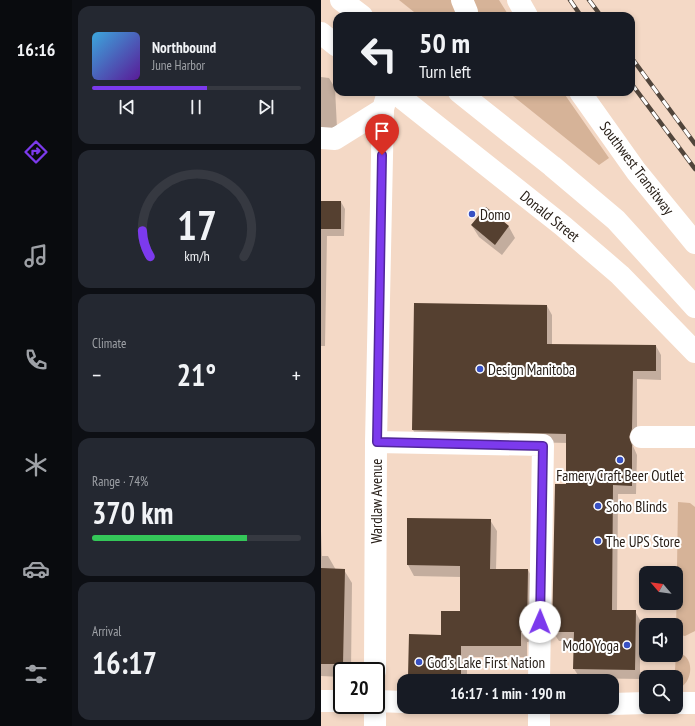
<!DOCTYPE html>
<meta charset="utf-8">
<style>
body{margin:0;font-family:"PT Sans Narrow",sans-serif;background:#242831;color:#f1f3f6;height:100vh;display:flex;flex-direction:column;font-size:15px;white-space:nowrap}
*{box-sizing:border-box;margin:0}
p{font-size:13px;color:#9ea1a6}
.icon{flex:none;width:22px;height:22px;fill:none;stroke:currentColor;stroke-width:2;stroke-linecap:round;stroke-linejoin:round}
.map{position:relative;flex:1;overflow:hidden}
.sheet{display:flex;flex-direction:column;gap:6px;padding:6px;background:#0d0f14;width:249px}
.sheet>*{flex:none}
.guide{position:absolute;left:12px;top:12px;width:302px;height:84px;border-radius:12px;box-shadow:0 2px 6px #0003;background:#171b24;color:#f1f3f6;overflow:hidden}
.needle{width:26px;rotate:298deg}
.tools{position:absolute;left:318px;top:566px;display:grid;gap:8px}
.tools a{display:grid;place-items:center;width:44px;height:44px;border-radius:8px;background:#171b24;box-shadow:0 2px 6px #0003;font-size:20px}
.speed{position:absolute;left:12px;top:662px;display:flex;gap:8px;font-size:20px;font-weight:700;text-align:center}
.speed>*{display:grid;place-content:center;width:52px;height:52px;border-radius:50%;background:#171b24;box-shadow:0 2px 6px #0003;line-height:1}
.speed .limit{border:2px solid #111;border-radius:6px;background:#fff;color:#111}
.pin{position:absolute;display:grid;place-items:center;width:34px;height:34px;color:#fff;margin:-41px -17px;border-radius:50% 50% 50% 0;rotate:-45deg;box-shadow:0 0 4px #0007}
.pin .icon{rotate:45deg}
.me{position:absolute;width:44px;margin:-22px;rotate:1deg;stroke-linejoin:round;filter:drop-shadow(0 0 3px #0008)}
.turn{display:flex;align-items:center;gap:14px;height:84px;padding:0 20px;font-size:18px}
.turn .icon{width:52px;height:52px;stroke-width:2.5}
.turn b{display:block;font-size:28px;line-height:34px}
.big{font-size:30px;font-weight:700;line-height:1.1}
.sheet .widget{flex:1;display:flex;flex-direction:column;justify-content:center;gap:6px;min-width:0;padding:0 14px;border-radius:12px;background:#242831}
.sheet .dial{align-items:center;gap:0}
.dial svg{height:104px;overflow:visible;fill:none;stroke:#363941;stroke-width:7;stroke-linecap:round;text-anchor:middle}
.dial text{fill:#f1f3f6;stroke:none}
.song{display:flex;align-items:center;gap:12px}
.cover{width:48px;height:48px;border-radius:6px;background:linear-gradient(135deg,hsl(200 70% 55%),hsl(270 70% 35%))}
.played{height:4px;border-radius:2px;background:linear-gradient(90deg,#7c3aed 55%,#363941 55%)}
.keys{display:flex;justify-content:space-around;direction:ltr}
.heat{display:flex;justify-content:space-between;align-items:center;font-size:22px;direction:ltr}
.charge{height:6px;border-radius:3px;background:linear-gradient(90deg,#34c759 74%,#363941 0)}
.trip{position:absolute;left:76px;top:674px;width:222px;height:40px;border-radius:12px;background:#171b24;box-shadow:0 2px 6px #0003;font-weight:700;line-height:40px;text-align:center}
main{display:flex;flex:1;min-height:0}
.tabs{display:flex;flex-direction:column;width:72px;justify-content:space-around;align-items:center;background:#090b0e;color:#9ea1a6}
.tabs .icon{width:28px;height:28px}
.tabs .selected{color:#7c3aed}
.tabs b{font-size:18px;color:#f1f3f6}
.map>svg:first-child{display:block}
.green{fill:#d6b398}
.shadow{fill:#0003}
.building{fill:#554030}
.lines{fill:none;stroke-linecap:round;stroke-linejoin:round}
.minor{stroke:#fff;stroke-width:22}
.major{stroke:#fff;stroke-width:22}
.rail-casing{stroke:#51453b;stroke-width:4.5}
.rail{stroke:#fff;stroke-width:3;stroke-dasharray:9;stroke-linecap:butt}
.route-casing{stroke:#51269a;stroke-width:10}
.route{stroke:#7c3aed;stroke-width:7}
.poi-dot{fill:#3851c3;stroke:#fff;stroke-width:1.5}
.labels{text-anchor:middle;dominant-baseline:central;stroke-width:4;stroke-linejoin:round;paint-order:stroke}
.street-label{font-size:15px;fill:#292019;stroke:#fff}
.poi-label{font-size:15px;fill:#292019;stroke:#fff;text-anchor:start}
</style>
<main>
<nav class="tabs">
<b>16:16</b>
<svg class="icon selected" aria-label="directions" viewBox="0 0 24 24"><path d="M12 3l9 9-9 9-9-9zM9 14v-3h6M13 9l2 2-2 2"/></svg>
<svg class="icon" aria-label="music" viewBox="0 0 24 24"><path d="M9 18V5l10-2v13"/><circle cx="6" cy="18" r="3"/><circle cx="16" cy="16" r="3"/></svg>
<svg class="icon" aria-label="phone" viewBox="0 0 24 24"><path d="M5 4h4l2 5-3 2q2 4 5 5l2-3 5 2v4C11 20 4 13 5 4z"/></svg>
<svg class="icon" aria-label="climate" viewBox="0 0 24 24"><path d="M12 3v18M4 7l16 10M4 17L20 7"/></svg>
<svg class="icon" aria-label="car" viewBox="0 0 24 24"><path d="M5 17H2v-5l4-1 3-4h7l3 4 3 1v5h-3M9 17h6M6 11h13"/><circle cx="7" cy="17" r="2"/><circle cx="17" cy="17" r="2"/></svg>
<svg class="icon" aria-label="filters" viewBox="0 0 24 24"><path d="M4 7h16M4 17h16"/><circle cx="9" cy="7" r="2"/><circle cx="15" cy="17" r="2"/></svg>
</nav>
<section class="sheet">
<div class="widget">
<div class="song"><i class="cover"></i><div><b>Northbound</b><p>June Harbor</p></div></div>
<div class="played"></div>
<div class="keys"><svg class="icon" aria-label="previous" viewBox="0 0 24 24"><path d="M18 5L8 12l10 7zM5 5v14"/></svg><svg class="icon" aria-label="pause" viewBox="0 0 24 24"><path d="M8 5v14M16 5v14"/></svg><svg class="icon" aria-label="next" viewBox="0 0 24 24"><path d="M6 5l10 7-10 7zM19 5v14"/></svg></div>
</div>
<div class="widget dial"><svg viewBox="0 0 100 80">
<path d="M14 69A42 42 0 1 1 86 69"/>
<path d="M14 69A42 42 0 0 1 8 49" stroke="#7c3aed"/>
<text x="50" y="56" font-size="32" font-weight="700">17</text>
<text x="50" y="72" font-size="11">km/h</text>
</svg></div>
<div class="widget"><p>Climate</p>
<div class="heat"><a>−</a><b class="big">21°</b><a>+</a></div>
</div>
<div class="widget"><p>Range · 74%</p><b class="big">370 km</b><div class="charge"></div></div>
<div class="widget"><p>Arrival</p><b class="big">16:17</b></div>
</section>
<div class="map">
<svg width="374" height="726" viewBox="0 0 374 726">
<rect width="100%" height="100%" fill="#f4d9c6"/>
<!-- green -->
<path class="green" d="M78 0H131L137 16H98Z
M152 0H178L188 16H155Z
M187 92H242L288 158 278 165Z
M357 502 369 503 374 507V631L364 636 355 634Z
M355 653C374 653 374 683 355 690V677H329L328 670H354Z"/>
<!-- shadow -->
<path class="shadow" d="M0 77 8 78 14 88 16 128 0 130Z
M0 202H20L24 209 23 236H6L4 346H0Z
M165 208 188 227 194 238 181 255 158 237 151 226Z
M226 306 231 315V345L335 346 340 355V380L316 379V438L312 446 316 455 315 494H297L296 611H314L319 620V679L259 678 253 669 254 641H238L232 632 246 485V443L97 439 92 430Z
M87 519 169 520 176 531 175 570H207L213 581 212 642H206V657H146V681H92L88 675 140 612V577L93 576 87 565Z
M0 531 1 556H7L15 570H23L31 583 30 671H21V677L0 676Z"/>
<!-- building -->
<path class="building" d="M0 201H20V229H0Z
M165 207 188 226 174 245 150 225Z
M93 303 226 305V344L335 345V371H312L311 429 308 437 311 445V486L292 485 291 610H315L314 670 252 669 253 632H231L234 484H245V434L91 430Z
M86 518 170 519 169 569H207L206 632H200V646H140V676H87L88 634 120 635V611H139V566L86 565Z
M0 568 24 569 22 664H0Z"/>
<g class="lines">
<!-- minor -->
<path class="minor" d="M141 0 146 12V16
M197 0 206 16
M259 92 315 171 374 243
M0 138 14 139 62 109
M320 437H374
M55 442 222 445 218 681
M54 671 55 442 62 109 67 92
M0 701H21
M55 701 83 702
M355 703H374
M291 704 325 703
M54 726V705
M218 726V707"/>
<!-- major -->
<path class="major" d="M20 0 41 16
M0 33 16 46
M73 92 242 226 299 275 374 352
M138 92 231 166 295 220 374 307"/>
<!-- rail casing -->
<g class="rail-casing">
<path id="rail" d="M249 0 260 16
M268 0 280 16
M310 57 374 144
M310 83 374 169"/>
</g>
<!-- rail -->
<use href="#rail" class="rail"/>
</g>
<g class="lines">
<!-- route casing -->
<g class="route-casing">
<path id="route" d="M61 155 56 442 222 446 219 622"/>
</g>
<!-- route -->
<use href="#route" class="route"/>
</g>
<!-- markers -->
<g class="poi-dot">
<circle cx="151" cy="214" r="4"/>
<circle cx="159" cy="369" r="4"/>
<circle cx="299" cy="460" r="4"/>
<circle cx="277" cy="506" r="4"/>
<circle cx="277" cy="541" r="4"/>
<circle cx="306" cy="645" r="4"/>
<circle cx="98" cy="662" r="4"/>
</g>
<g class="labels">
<!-- street labels -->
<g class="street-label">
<text transform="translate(316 168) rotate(53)">Southwest Transitway</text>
<text transform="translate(229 216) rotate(39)">Donald Street</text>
<text transform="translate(55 501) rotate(-90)">Wardlaw Avenue</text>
</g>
<!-- poi labels -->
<g class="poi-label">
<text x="159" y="214">Domo</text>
<text x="167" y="369">Design Manitoba</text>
<text x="299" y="475" text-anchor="middle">Famery Craft Beer Outlet</text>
<text x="285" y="506">Soho Blinds</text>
<text x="285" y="541">The UPS Store</text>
<text x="298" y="645" text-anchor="end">Modo Yoga</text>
<text x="106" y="662">God's Lake First Nation</text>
</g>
</g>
</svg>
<div class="tools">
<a><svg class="needle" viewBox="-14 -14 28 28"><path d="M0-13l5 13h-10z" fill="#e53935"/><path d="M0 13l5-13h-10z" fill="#9ea1a6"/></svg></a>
<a><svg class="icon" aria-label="sound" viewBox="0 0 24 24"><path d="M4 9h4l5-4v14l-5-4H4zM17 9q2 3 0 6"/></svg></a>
<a><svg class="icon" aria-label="search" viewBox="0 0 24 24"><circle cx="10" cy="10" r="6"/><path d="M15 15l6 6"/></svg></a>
</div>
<div class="speed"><div class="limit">20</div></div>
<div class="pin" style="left:61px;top:155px;background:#d93025"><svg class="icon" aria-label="arrive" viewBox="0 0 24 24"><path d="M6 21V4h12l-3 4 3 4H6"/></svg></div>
<svg class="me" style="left:219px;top:622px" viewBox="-20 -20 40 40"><circle r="19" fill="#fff"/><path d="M0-13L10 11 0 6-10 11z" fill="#7c3aed"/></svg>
<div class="trip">16:17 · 1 min · 190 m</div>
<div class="guide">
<div class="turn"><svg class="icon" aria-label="left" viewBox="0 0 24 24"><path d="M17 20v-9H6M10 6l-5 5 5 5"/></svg><div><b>50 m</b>Turn left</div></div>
</div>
</div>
</main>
